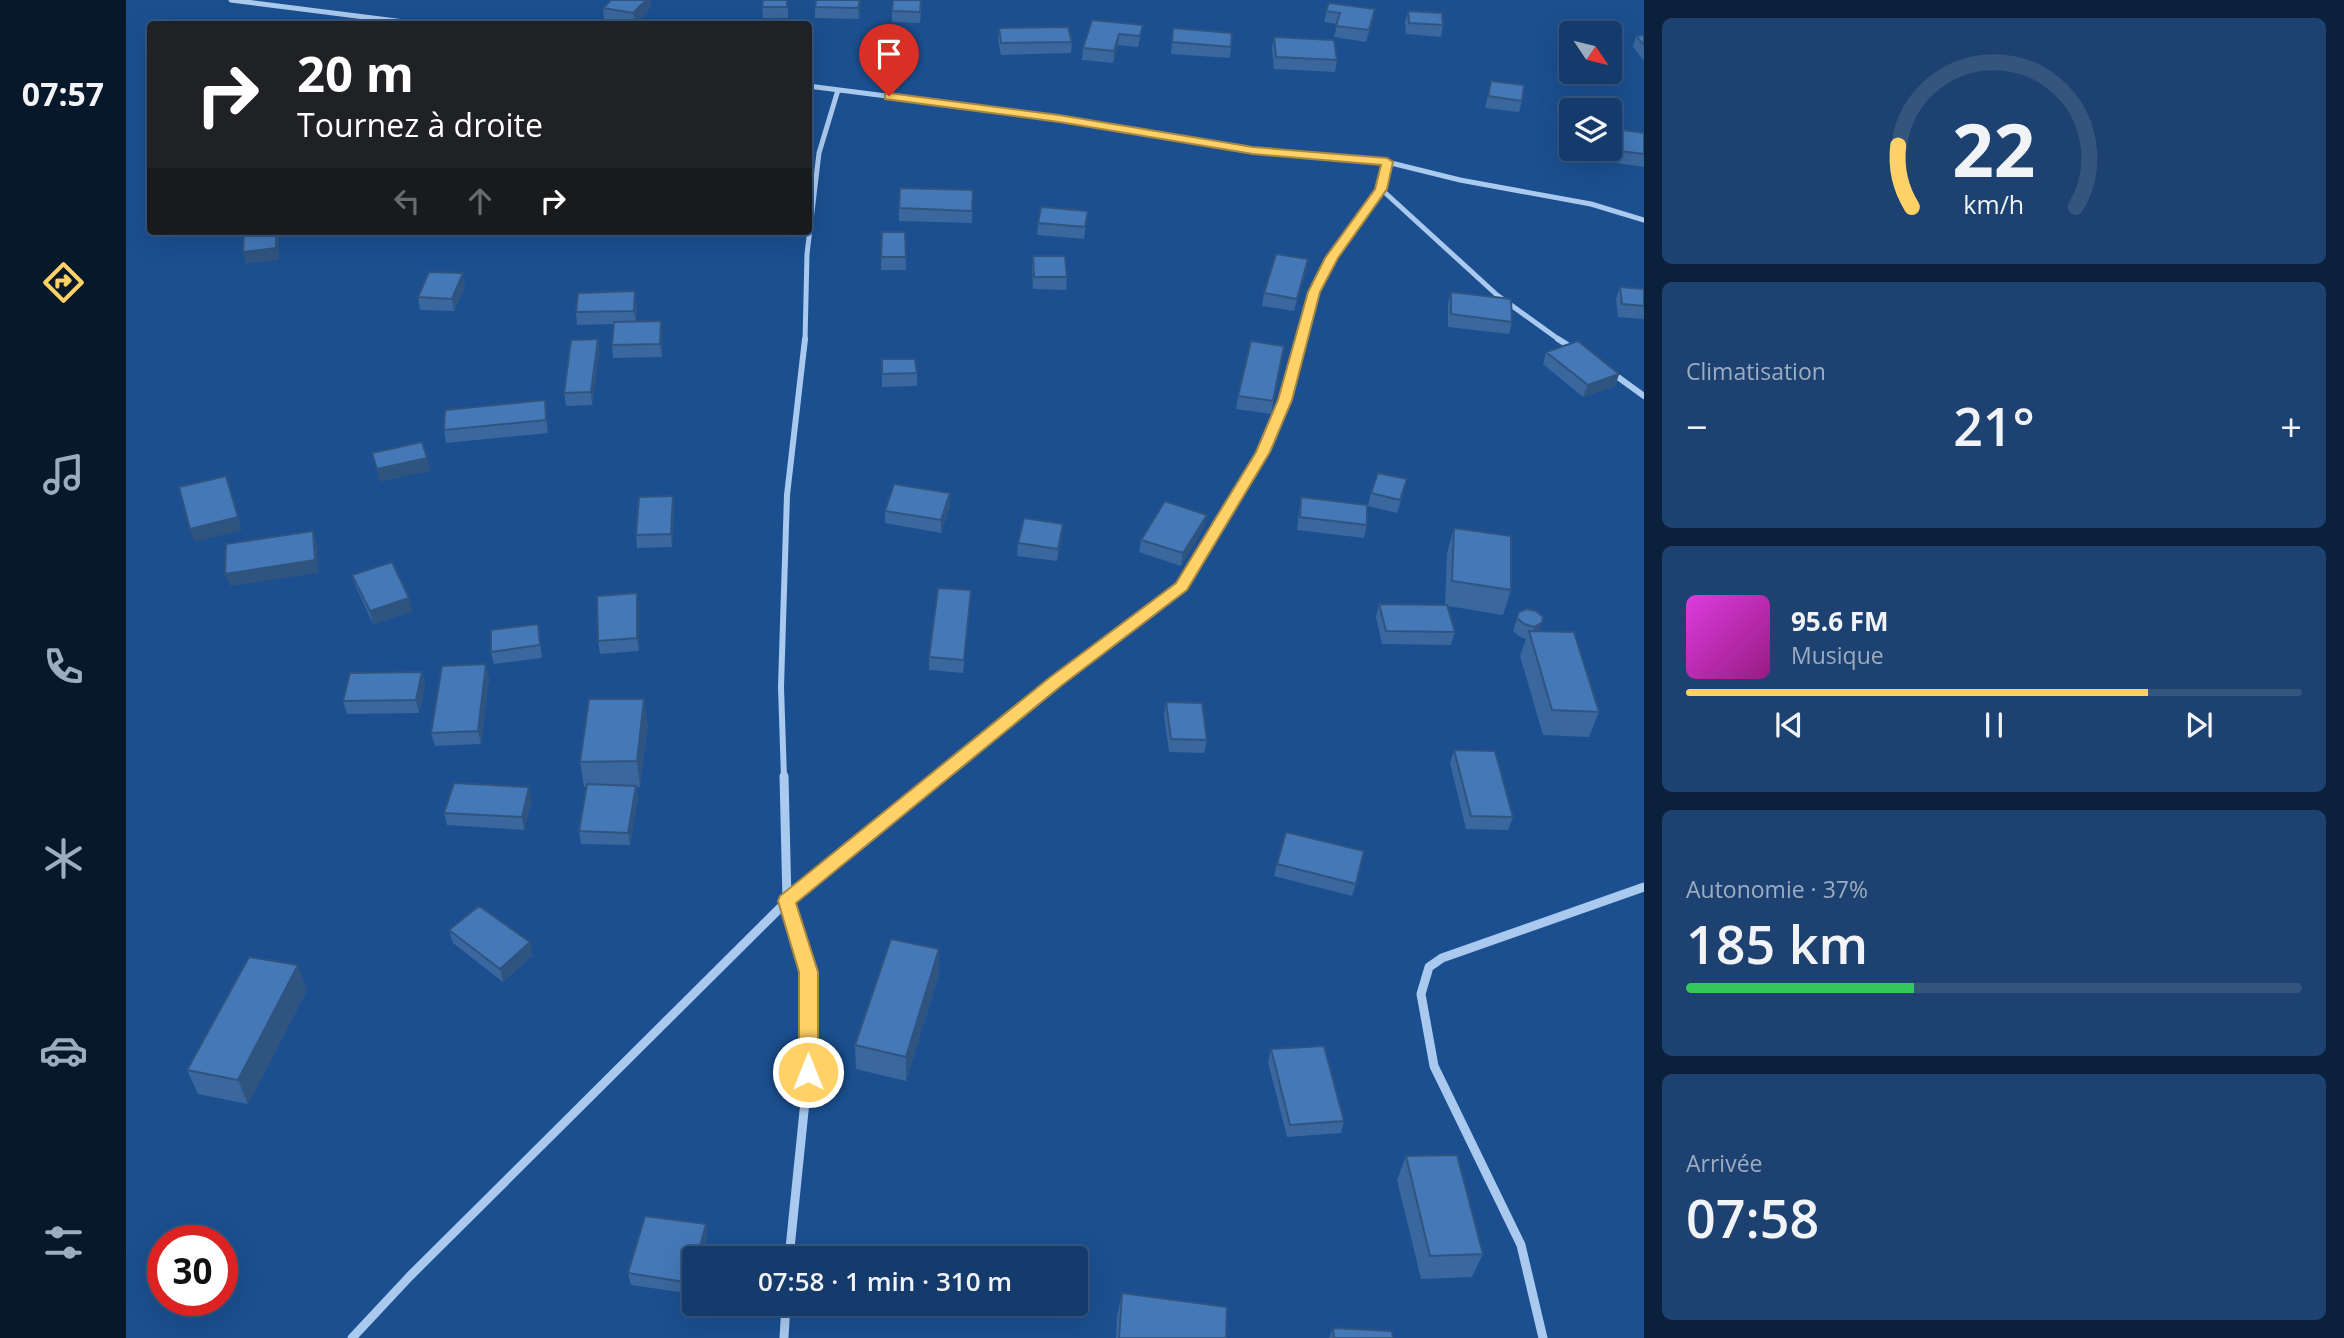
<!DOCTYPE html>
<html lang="fr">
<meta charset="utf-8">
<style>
body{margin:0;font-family:"Open Sans",sans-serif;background:#1d4271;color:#f1f3f6;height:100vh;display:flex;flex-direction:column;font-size:26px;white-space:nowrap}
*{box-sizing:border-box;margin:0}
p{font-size:23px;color:#9dadc1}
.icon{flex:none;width:38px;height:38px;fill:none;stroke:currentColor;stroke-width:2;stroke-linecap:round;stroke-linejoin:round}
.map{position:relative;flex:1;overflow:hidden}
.side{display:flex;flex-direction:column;gap:18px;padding:18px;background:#0b203b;width:700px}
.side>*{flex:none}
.hud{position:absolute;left:21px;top:21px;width:665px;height:214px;border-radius:7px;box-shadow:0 7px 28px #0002,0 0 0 2px #33557e;background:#202124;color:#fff;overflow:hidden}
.needle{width:46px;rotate:125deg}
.fabs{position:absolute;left:1433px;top:21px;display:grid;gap:14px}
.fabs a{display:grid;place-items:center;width:63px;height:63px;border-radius:7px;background:#143b6b;box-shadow:0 7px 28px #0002,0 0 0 2px #33557e;font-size:35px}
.speed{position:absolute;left:21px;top:1225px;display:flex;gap:14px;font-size:35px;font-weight:700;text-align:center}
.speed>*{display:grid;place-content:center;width:91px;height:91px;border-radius:50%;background:#143b6b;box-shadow:0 7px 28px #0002,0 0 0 2px #33557e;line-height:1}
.speed .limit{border:10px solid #d22;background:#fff;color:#111}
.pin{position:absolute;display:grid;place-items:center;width:60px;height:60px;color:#fff;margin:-72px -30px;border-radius:50% 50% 50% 0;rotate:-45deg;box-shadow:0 0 7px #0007}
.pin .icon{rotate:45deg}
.me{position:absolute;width:77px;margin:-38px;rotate:0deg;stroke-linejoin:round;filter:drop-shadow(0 0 5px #0008)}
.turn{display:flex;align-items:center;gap:24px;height:147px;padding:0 35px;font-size:32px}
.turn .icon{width:91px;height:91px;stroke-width:2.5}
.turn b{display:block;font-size:49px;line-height:60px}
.lanes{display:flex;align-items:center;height:66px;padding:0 35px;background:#0003;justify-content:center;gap:35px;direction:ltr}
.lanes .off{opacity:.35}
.big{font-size:52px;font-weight:600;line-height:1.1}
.side .tile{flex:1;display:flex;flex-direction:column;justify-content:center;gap:10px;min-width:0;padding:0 24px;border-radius:10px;background:#1d4271}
.side .dial{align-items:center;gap:0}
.dial svg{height:182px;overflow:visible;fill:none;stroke:#33557e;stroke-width:7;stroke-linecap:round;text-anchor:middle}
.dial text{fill:#f1f3f6;stroke:none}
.song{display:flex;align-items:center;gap:21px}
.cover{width:84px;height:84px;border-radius:10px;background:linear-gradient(135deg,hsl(300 70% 55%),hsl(310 70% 35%))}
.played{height:7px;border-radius:4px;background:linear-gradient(90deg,#ffd166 75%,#33557e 75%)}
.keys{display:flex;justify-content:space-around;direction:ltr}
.heat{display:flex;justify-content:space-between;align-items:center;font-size:38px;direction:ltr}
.charge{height:10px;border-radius:5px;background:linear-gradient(90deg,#34c759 37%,#33557e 0)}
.trip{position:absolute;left:556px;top:1246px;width:406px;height:70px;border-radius:7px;background:#143b6b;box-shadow:0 7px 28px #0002,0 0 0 2px #33557e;font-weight:600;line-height:70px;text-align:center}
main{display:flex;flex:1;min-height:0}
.dock{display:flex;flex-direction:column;width:126px;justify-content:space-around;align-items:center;background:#08182b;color:#9dadc1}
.dock .icon{width:49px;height:49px}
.dock .active{color:#ffd166}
.dock b{font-size:32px;color:#f1f3f6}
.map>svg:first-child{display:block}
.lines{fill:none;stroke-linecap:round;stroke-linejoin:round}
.minor-far2{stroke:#a9c9ee;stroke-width:5}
.minor-far1{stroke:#a9c9ee;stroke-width:6}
.minor{stroke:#a9c9ee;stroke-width:9}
.wall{fill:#3a679d}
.shaded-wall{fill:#305480}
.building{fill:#4478b7;stroke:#305480;stroke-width:2}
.route{fill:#ffd166;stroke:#a68842;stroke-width:2}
</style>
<main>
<nav class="dock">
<b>07:57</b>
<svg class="icon active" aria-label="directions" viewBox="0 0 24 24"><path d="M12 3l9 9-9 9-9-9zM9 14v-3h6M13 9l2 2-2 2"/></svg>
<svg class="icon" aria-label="music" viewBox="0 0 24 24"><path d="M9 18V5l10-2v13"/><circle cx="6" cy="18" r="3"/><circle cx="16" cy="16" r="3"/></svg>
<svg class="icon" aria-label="phone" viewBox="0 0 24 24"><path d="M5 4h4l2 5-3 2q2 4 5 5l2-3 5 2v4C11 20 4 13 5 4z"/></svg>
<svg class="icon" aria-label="climate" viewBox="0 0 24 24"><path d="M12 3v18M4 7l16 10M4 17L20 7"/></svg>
<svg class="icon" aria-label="car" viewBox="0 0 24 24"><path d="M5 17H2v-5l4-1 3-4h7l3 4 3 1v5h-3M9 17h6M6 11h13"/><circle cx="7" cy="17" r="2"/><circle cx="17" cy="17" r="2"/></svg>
<svg class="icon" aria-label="filters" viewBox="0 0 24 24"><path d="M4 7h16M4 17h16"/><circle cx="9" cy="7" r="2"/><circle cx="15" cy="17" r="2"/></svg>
</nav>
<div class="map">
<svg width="1518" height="1338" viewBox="0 0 1518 1338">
<rect width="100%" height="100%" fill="#1b4f8f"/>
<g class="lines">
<!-- minor-far2 -->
<path class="minor-far2" d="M105 0 294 24
M682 86 933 118 1127 151 1261 162 1334 180 1465 204 1518 220
M1255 189 1371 295 1435 341
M679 341 681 254 693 153 712 90
M1175 341 1188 292 1206 258 1255 189 1261 162"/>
<!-- minor-far1 -->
<path class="minor-far1" d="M1432 339 1448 349
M1485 372 1518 396
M658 778 655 687 661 495 679 339
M812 778 929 682 1055 587 1137 452 1159 400 1175 339"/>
<!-- minor -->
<path class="minor" d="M658 776 661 901 682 972V1072L663 1258
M226 1338 284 1276 661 901 814 776
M658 1338 660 1304
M1417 1338 1395 1245 1308 1066 1295 994 1303 967 1316 958 1518 887"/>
</g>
<!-- wall -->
<path class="wall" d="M485 0H524L525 7 509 24 478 20 477 8Z
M662 0V18H637L636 7Z
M690 0H735L733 19 689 18V7Z
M796 0 794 23 766 22V11Z
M1203 3 1247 21 1240 42 1208 37 1211 24 1198 22Z
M1282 11 1317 25 1315 37 1280 34 1279 22Z
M1017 25 1015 36 1012 47 992 45 987 63 956 60 957 48Z
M873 28 946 42 945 53 875 55 872 40Z
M1047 28 1105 47 1104 58 1045 54Z
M1518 35V61L1507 47 1510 36Z
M1148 37 1211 60 1209 72 1148 69 1146 48Z
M1365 81 1396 101 1393 112 1359 108Z
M1518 133V167L1471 160V149H1484Z
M847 190 846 223 773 221V208Z
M962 211 958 239 911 235 912 223Z
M536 231H588L536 232Z
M756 232H779L780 270H755Z
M907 256 941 277 940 290 907 289 906 268Z
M1182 259 1180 271 1168 311 1136 306 1138 293Z
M339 286 328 311 294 310 292 297Z
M1494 287 1518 289V319L1492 317 1490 299Z
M1325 292 1386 322 1383 334 1322 327V304Z
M511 304 510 321H535L536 333V357L487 358 486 345 488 324 451 325 450 312Z
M472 339 473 352 466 405 440 406 438 393Z
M1158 346 1145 414 1110 409 1112 396Z
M1420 352 1493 374 1489 386 1457 397 1417 364Z
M756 359 791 373V386L756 387Z
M419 400 422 433 320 443 318 430Z
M1278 492 1271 513 1242 506 1245 493Z
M547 496 548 509 546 547 511 548 510 535Z
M1175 497 1241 525 1238 538 1171 530 1173 510Z
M824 505 815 533 759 523V511Z
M1078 527 1055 566 1013 552 1015 540Z
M1328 528 1385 590 1377 615 1322 606 1329 632 1325 645 1256 644 1250 617 1253 604 1319 605 1321 553Z
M936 537 931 561 891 556 892 543Z
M226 575 287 611 247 624 230 587Z
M511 593 513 606V651L474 654 472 641Z
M844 603 837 673 803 670V657Z
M1393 612 1414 631 1473 712 1463 737 1417 735 1394 656 1400 639 1394 637 1387 631Z
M412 624 416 658 368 664 365 652Z
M296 672 299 685 293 713 221 714 217 701Z
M363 677 355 744 309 746 305 733Z
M1040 702 1081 740 1078 753 1043 752 1038 715Z
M522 724 514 787H510L512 798 504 845 455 844 453 831 461 787H458L454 762Z
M1328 750 1387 817 1382 830 1340 829 1324 763Z
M406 800 398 830 321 825 318 813Z
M1151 864 1230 884 1226 896 1148 876Z
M323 930 407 955 377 982 327 943Z
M813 949V974L780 1081 730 1069 729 1045Z
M181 990 122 1104 72 1094 61 1070Z
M1145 1049 1218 1121 1215 1133 1161 1137 1142 1062Z
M1280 1156 1357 1254 1346 1277 1295 1279 1271 1180Z
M580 1224 581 1236 576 1258H569L567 1294 505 1285 502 1273Z
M996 1293 1100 1338H990L991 1316Z
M1207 1328 1267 1338H1203Z"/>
<!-- shaded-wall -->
<path class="shaded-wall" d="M520 0H524L525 7 509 24 507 13Z
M734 0H735V4L733 19 732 8Z
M1249 9 1247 21 1240 42 1243 30Z
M1017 25 1015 36 1012 47 1014 36Z
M993 34 992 45 987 63 988 51Z
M150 231H153V260L120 264 117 252Z
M1182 259 1180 271 1168 311 1171 299Z
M337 273 339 286 328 311 326 299Z
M509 291 511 304 510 323 508 311Z
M535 321 536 333V357L534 344Z
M472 339 473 352 466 405 465 392Z
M1493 374 1489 386 1457 397 1462 385Z
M419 400 421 413 422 433 420 420Z
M301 458 304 471 254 482 251 469Z
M100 476 116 530 68 542 64 529Z
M824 493V505L815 533V520Z
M547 496 548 509 546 547 545 534Z
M1081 515 1078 527 1055 566 1057 553Z
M937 524 936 537 931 561 932 549Z
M187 531 191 544 192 573 104 586 99 574Z
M511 593 513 606V651L511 638Z
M283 598 287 611 247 624 244 611Z
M1416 623 1412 636 1405 637 1408 627Z
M360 664 363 677 355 744 352 731Z
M296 672 299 685 293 713 290 700Z
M518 699 522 724 514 787 511 761Z
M510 786 512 798 504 845 502 833Z
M403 787 406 800 398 830 396 817Z
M404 942 407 955 377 982 374 969Z
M813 949V974L780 1081V1057Z
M172 965 181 990 122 1104 112 1080Z
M580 1224 581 1236 576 1258H571Z
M569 1268V1287L567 1294 565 1283Z"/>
<!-- building -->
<path class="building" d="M485 0H520L507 13 477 8Z
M637 0H661V7H636Z
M690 0H734L732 8 689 7Z
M767 0H795L794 12 766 11Z
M1203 3 1249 9 1243 30 1210 26 1214 13 1200 11Z
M1282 11 1316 13 1317 25 1283 23Z
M966 20 1017 25 1014 36 993 34 988 51 957 48Z
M942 27 946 42 875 43 873 28Z
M1047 28 1106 33 1105 47 1046 42Z
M1518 35V45L1510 36Z
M1148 37 1208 40 1211 60 1150 57Z
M1365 81 1398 85 1396 101 1362 96Z
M1484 128 1518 133V154L1477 149H1484Z
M774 188 847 190 846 211 773 208Z
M915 207 962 211 959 227 912 223Z
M118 231H150V248L117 252Z
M756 232H779L780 257H755Z
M1150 254 1182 259 1171 299 1138 293Z
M907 256H939L941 277H908Z
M303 272 337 273 326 299 292 297Z
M1494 287 1518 289V306L1496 304Z
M509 291 508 311 450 312 452 293Z
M1325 292 1385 299 1386 322 1325 314Z
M535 321 534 344 486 345 488 322Z
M472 339 465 392 438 393 445 340Z
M1125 341 1158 346 1147 401 1112 396Z
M1452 341 1493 374 1462 385 1420 352Z
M756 359H789L791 373 756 374Z
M419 400 420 420 318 430 319 410Z
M296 442 301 458 251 469 246 453Z
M1252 473 1281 479 1274 500 1245 493Z
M100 476 112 517 64 529 53 487Z
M768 484 824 493 815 520 759 511Z
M547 496 545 534 510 535 513 497Z
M1175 497 1241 505V525L1174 517Z
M1039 501 1081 515 1057 553 1015 540Z
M898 518 937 524 932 549 892 543Z
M1328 528 1385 536V590L1326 581Z
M187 531 189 560 99 574 100 544Z
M266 562 283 598 244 611 226 575Z
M812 588 845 590 838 660 803 657Z
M511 593V638L472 641 471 596Z
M1253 604 1321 605 1329 632 1260 631Z
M1401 609 1410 611 1417 617 1416 623 1408 627 1398 624 1391 618 1393 612Z
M412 624 414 645 365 652V630Z
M1403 631 1448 632 1473 712 1426 710Z
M360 664 352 731 305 733 316 666Z
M296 672 290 700 217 701 224 673Z
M463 699H518L511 761 454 762Z
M1040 702 1076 703 1081 740 1045 739Z
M1328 750 1369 751 1387 817 1345 816Z
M328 783 403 787 396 817 318 813Z
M461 784 510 786 502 833 453 831Z
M1160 832 1238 851 1230 884 1151 864Z
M353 906 404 942 374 969 323 930Z
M765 939 813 949 780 1057 729 1045Z
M123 957 172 965 112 1080 61 1070Z
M1198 1046 1218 1121 1164 1125 1145 1049Z
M1331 1155 1357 1254 1304 1256 1280 1156Z
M519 1216 580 1224 571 1258H569V1268L565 1283 502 1273Z
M996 1293 1101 1307 1100 1338H993Z
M1207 1328 1266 1331 1267 1338H1208Z"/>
<!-- route -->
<path class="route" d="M763 93 933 115 1127 147 1261 158 1267 162 1261 189 1212 258 1194 292 1166 400 1144 452 1061 590 935 686 670 903 692 972V1072L689 1078 682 1080 675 1078 673 1072V972L652 901 654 896 923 678 1050 583 1130 452 1152 400 1182 292 1199 258 1249 189 1255 165 1127 154 933 122 759 99V94Z"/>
</svg>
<div class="fabs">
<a><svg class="needle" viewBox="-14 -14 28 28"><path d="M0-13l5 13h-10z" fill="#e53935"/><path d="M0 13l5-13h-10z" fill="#9dadc1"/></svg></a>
<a><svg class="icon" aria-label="layers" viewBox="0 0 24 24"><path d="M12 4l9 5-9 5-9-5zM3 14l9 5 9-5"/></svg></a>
</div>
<div class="speed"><div class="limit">30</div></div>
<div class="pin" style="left:763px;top:96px;background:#d93025"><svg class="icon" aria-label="arrive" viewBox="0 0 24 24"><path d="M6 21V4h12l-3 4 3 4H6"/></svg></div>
<svg class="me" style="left:682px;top:1072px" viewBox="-20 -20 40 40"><circle r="17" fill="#ffd166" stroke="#fff" stroke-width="3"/><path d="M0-11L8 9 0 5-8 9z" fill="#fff"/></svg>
<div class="trip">07:58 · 1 min · 310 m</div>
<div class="hud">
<div class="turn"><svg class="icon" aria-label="right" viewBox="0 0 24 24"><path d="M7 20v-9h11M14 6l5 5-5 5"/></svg><div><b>20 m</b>Tournez à droite</div></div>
<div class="lanes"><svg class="icon off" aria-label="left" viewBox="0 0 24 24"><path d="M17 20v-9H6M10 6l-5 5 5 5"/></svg><svg class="icon off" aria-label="ahead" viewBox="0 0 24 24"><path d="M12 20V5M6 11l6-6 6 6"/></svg><svg class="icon" aria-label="right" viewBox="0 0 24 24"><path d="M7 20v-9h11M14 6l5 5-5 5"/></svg></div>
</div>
</div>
<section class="side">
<div class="tile dial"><svg viewBox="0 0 100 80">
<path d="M14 69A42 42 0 1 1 86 69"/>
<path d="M14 69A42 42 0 0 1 8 42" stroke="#ffd166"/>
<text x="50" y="56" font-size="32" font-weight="700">22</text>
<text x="50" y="72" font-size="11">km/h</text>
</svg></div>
<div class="tile"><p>Climatisation</p>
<div class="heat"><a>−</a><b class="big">21°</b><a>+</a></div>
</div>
<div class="tile">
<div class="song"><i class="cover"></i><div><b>95.6 FM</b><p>Musique</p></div></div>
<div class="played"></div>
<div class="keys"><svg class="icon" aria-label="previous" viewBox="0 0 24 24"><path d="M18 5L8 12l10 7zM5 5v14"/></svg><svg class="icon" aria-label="pause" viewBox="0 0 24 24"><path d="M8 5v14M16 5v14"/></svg><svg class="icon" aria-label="next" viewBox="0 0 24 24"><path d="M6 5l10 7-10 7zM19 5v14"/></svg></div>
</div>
<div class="tile"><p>Autonomie · 37%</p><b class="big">185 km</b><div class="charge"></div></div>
<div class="tile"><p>Arrivée</p><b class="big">07:58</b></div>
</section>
</main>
